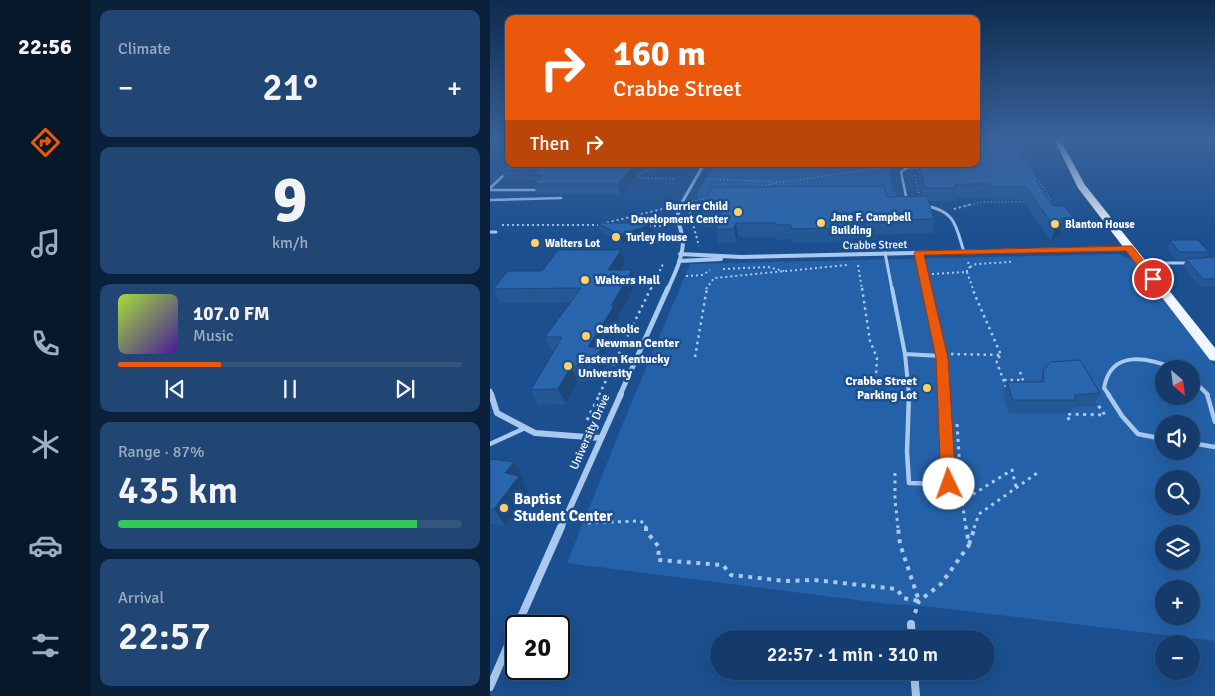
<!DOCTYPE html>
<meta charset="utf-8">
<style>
body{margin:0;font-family:Signika,sans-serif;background:#214673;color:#f1f3f6;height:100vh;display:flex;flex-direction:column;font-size:19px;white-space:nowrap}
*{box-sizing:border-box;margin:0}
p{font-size:16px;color:#9dadc1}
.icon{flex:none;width:28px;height:28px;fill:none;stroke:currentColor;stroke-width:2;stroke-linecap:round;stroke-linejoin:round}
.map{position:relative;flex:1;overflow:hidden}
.sheet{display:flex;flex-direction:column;gap:10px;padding:10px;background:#0b203b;width:400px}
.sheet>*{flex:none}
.guide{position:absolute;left:15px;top:15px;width:475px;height:152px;border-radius:10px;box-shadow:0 5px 20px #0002,0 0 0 1px #33557e;background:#ea580c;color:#fff;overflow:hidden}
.needle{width:32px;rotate:152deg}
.fabs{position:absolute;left:665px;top:360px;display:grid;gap:10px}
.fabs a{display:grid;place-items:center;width:45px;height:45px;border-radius:50%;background:#143b6b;box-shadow:0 5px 20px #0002,0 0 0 1px #33557e;font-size:25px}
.speed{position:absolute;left:15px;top:615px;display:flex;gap:10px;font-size:25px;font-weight:700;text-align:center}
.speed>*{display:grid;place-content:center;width:65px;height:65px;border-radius:50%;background:#143b6b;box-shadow:0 5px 20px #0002,0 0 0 1px #33557e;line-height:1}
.speed .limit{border:2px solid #111;border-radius:8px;background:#fff;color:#111}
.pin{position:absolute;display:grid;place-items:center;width:42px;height:42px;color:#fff;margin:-21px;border:2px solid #fff;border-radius:50%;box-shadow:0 1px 5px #0007}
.me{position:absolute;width:55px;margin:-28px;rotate:357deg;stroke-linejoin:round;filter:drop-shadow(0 0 4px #0008)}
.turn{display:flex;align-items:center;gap:18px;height:105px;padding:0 25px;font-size:22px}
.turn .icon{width:65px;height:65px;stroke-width:2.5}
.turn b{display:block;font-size:35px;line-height:42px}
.then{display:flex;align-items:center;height:48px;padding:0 25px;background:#0003;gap:10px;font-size:19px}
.big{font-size:38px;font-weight:600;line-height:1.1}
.sheet .card{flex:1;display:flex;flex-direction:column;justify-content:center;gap:8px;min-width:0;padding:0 18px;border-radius:10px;background:#214673}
.sheet .dial{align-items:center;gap:0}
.dial b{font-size:65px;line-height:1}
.song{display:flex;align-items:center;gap:15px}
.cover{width:60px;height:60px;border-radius:8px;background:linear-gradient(135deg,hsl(80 70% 55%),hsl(260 70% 35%))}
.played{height:5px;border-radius:2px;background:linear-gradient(90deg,#ea580c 30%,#33557e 30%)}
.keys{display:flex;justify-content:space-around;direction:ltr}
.heat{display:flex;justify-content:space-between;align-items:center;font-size:28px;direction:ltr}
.charge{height:8px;border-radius:4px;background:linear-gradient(90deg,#34c759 87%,#33557e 0)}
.trip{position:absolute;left:220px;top:630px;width:285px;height:50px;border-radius:25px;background:#143b6b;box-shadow:0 5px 20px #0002,0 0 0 1px #33557e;font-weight:600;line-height:50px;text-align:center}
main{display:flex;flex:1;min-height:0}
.tabs{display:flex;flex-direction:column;width:90px;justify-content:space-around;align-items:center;background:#08182b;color:#9dadc1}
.tabs .icon{width:35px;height:35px}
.tabs .selected{color:#ea580c}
.tabs b{font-size:22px;color:#f1f3f6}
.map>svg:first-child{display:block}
.green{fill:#2461a8;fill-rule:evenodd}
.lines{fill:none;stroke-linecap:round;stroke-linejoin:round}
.path-far4{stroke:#a9c9ee;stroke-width:1;stroke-dasharray:1 2.5;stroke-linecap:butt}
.path-far3{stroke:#a9c9ee;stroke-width:2;stroke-dasharray:2 3;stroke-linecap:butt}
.path-far2{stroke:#a9c9ee;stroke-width:2.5;stroke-dasharray:2.5 4;stroke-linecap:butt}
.path-far1{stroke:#a9c9ee;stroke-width:3;stroke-dasharray:3 4.5;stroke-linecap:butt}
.path{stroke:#a9c9ee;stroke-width:4;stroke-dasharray:4 5.5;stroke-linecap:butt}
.lane-far3{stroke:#a9c9ee;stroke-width:2.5}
.lane-far2{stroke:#a9c9ee;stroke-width:3}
.lane-far1{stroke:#a9c9ee;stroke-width:4}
.lane{stroke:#a9c9ee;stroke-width:4.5}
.street-far4{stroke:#a9c9ee;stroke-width:3}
.street-far3{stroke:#a9c9ee;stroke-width:4}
.street-far2{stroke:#a9c9ee;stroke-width:5}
.street-far1{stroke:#a9c9ee;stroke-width:6}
.street{stroke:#a9c9ee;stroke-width:8}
.primary{fill:#f0f6ff;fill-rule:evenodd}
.wall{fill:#245895}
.shaded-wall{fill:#1d4779}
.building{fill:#2a66ad;stroke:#1d4779}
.route{fill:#ea580c;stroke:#983908}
.poi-dot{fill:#ffd166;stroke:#1b4f8f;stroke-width:2}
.labels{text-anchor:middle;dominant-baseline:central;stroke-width:5;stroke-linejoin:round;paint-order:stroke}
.far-poi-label{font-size:11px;font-weight:bold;fill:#fff;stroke:#1b4f8f;text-anchor:start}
.far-street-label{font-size:11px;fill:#fff;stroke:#1b4f8f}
.poi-label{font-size:12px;font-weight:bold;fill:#fff;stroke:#1b4f8f;text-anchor:start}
.street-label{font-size:12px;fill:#fff;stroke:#1b4f8f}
.near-poi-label{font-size:15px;font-weight:bold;fill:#fff;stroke:#1b4f8f;text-anchor:start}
</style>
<main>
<nav class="tabs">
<b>22:56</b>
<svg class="icon selected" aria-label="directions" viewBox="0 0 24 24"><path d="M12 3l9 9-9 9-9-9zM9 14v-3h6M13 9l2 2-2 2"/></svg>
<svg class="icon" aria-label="music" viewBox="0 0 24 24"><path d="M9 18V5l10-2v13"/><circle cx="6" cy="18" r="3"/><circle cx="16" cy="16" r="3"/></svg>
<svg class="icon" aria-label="phone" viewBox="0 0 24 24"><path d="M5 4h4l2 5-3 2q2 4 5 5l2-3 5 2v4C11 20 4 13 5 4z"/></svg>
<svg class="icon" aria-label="climate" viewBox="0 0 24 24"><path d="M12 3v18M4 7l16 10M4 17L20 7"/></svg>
<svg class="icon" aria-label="car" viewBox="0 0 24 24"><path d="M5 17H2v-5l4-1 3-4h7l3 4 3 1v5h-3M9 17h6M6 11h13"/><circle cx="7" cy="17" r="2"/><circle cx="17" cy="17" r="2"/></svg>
<svg class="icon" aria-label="filters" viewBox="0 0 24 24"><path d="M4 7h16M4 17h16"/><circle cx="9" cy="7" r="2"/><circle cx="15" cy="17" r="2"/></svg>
</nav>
<section class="sheet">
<div class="card"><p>Climate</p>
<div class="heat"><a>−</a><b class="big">21°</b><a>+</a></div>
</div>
<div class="card dial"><b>9</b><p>km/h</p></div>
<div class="card">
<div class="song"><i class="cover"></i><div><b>107.0 FM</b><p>Music</p></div></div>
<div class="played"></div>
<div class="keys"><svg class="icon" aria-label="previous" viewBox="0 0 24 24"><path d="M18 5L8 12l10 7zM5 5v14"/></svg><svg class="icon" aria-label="pause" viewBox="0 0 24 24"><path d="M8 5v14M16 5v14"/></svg><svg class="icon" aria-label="next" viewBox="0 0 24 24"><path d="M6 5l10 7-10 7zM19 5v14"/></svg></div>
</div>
<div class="card"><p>Range · 87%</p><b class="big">435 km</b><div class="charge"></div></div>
<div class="card"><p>Arrival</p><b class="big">22:57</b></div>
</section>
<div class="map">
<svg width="725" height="696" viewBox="0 0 725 696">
<rect width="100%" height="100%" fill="#1b4f8f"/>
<!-- green -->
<path class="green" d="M224 164H407L408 166H412V168L399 169 402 191 407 194 406 197 215 201 210 199 207 195Z
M629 254 643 260 725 366V641L434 606 398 604 77 563 135 418 200 264ZM674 369H701V396H674ZM674 424H701V451H674ZM674 479H701V506H674ZM674 534H701V561H674ZM674 589H701V616H674Z"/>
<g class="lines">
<!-- path-far4 -->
<path class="path-far4" d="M523 139 561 201H558
M169 164 146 176 151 178 185 179
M375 164 404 167
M425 175 430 199
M216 179 294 182 395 167
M265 187 287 183
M202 201 219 198
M477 206 491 202H538"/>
<!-- path-far3 -->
<path class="path-far3" d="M201 207 200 213 209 246
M464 209 482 204
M112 224 172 209
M12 225H108
M159 226H175
M368 265 372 289
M480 267 486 264 520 262 519 259
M233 269 278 267 294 271
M477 272 483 289
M442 274 477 272V269L480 267 477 260
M196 276 213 275 220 270
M161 289 174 262
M216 289 224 278 358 265"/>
<!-- path-far2 -->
<path class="path-far2" d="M372 288 380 341 387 358 385 395
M461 354 511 355 482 288
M510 356 506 360 516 387
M205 357 217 288
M530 372 533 380 537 383
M514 380H533
M109 395 161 288"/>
<!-- path-far1 -->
<path class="path-far1" d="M97 420 110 394
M579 420 577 414 615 415 605 401
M467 424 472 501 522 470 526 487
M405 473V500L408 528
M464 491 472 501 476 528
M98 523 149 521 155 523 156 528
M484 528 489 514 550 471"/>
<!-- path -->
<path class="path" d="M156 527V531L169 547 168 560 233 565 241 575 296 581 324 580 407 589 413 598 429 601 410 544 408 527
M479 544 485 527
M425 613 429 601 451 584 479 545 476 527"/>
<!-- lane-far3 -->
<path class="lane-far3" d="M0 188 16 173
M0 190H45
M0 200 71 198
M417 201 411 172 418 167H433"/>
<!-- lane-far2 -->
<path class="lane-far2" d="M436 206C466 211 466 227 474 252
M0 232H6
M395 253 402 289
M429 253 437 289
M653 263H698"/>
<!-- lane-far1 -->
<path class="lane-far1" d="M402 288 415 354 419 395
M437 288 452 358 454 395
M415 354 451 356
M701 378 718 395
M619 395 614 388C621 348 659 358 687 369"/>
<!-- lane -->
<path class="lane" d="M419 394 417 452 419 483 459 484 454 394
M618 394 632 416 648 434 674 439
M717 394 725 422
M701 443 725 447
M0 444 35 428"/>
<!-- street-far4 -->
<path class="street-far4" d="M190 206 214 164"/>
<!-- street-far3 -->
<path class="street-far3" d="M190 254 251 257 639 248
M189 261 231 259
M178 289C184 275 192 260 193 243 193 230 183 217 191 204"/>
<!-- street-far2 -->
<path class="street-far2" d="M0 391 1 395
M130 395 178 288"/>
<!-- street-far1 -->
<path class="street-far1" d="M1 394 7 413 45 433 110 438
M71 528 131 394"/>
<!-- street -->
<path class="street" d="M421 624 422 639
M27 626 71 527
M424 671 426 696
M0 687 26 627"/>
<!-- primary -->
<path class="primary" d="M564 139H570L595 185 725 348V361L720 360 588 188Z"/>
</g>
<!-- wall -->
<path class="wall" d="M486 138 538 167 548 180V183L563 206 584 218 580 231H570L569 236 561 241 533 200 499 199 498 197H465V201H438L444 219 443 233 375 235V238H359V242L302 243V239L286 240V237H248L247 243H228L226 229 227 226 214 227 211 213 397 197 433 196 428 173 429 164H486Z
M156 164 131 195 47 194 43 184 46 182 45 180H15L11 170Z
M107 223H159L162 233 132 243 110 231Z
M680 241 719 252 716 258H725V287H710L693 266 696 260H686L677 248Z
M135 263 131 270 146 283 128 317 129 320 113 348 118 362 109 380 88 381 76 404 48 405 41 390 64 352 62 351 55 337 80 302 10 303 3 289 52 271Z
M553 370 610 393 605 406 582 408 581 413H519L513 395 517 382H550Z
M0 459 24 462 35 480 33 482 40 493 16 526 0 524Z"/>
<!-- shaded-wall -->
<path class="shaded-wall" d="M145 164H156L131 195 128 184Z
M573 222 569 236 561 241 565 228Z
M246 223 248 237 247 243 244 229Z
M160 225 162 233 132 243 130 235Z
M131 250 135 263 123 284 118 270Z
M142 270 146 283 128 317 129 320 113 348 118 362 109 380 103 365 98 347Z
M81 366 88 381 76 404 68 389Z
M24 462 35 480 33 482 40 493 16 526 4 509 15 473Z"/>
<!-- building -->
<path class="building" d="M486 138H519L538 167H540L548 180H546L563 206H574L584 218H570L573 222 565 228 536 187H501L500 184H465L466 188H435L429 164H486V157L489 154 486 153Z
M19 164H145L128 184H43L53 175H43L48 170H11Z
M394 186 397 197 437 196 444 219 374 221 375 224H359V228L301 229V225H285V223H246L244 229H226L231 213H211L221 187Z
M107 223H159L160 225 130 235Z
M683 240H708L719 252H690L680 241Z
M68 250H131L118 270H142L121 306H124L98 347H112L103 365 81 366 68 389 41 390 72 337H55L91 288 3 289 18 271H52Z
M724 257 725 258V279H713L696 259Z
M590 360 610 393 585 395V400H523L517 382H554L553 370 561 362Z
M0 459 24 462 15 473 29 476 4 509H0Z"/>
<!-- sky -->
<linearGradient id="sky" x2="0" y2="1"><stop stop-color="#0f2b4f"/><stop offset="0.59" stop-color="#39639b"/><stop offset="1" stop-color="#39639b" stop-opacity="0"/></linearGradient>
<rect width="725" height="236" fill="url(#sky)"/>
<!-- route -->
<path class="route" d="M639 246H642L667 277V281H660L636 251 434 255 458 358 466 484 464 488 459 490 454 488 451 484 446 358 424 253 426 251Z"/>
<!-- markers -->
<g class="poi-dot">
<circle cx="248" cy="212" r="5"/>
<circle cx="331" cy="223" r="5"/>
<circle cx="565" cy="224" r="5"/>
<circle cx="126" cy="237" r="5"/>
<circle cx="45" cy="243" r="5"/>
<circle cx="95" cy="280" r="5"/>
<circle cx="96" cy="336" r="5"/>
<circle cx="78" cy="366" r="5"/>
<circle cx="437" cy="388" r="5"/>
<circle cx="14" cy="508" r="5"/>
</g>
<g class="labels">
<!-- far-poi labels -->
<g class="far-poi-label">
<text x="238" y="206" text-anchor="end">Burrier Child<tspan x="238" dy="13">Development Center</tspan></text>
<text x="341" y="217">Jane F. Campbell<tspan x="341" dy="13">Building</tspan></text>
<text x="575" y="224">Blanton House</text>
<text x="136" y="237">Turley House</text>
<text x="55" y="243">Walters Lot</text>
</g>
<!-- far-street labels -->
<g class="far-street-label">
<text transform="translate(385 245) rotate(-1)">Crabbe Street</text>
</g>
<!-- poi labels -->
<g class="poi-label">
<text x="105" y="280">Walters Hall</text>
<text x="106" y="329">Catholic<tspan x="106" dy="14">Newman Center</tspan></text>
<text x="88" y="359">Eastern Kentucky<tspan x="88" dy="14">University</tspan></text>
<text x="427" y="381" text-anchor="end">Crabbe Street<tspan x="427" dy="14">Parking Lot</tspan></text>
</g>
<!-- street labels -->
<g class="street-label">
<text transform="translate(100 432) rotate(-66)">University Drive</text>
</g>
<!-- near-poi labels -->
<g class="near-poi-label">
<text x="24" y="499">Baptist<tspan x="24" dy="17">Student Center</tspan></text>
</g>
</g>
</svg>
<div class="fabs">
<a><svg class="needle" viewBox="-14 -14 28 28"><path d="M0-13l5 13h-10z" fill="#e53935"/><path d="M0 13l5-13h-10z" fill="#9dadc1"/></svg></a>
<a><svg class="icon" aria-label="sound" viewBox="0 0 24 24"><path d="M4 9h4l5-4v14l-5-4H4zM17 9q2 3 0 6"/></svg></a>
<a><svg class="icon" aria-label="search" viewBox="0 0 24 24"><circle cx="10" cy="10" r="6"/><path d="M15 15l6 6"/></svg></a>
<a><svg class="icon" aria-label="layers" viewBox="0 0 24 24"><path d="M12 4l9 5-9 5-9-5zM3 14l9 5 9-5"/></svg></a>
<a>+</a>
<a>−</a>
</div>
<div class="speed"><div class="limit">20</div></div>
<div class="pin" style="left:663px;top:279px;background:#d93025"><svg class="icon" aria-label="arrive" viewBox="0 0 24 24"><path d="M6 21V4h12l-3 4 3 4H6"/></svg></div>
<svg class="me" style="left:459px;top:484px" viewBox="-20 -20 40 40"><circle r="19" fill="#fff"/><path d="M0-13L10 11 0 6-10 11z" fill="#ea580c"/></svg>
<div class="trip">22:57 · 1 min · 310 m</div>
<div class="guide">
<div class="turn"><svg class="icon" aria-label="right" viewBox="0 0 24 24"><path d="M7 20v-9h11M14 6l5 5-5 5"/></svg><div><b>160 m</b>Crabbe Street</div></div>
<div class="then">Then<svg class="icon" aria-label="right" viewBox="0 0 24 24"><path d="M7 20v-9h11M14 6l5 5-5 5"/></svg></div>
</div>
</div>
</main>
